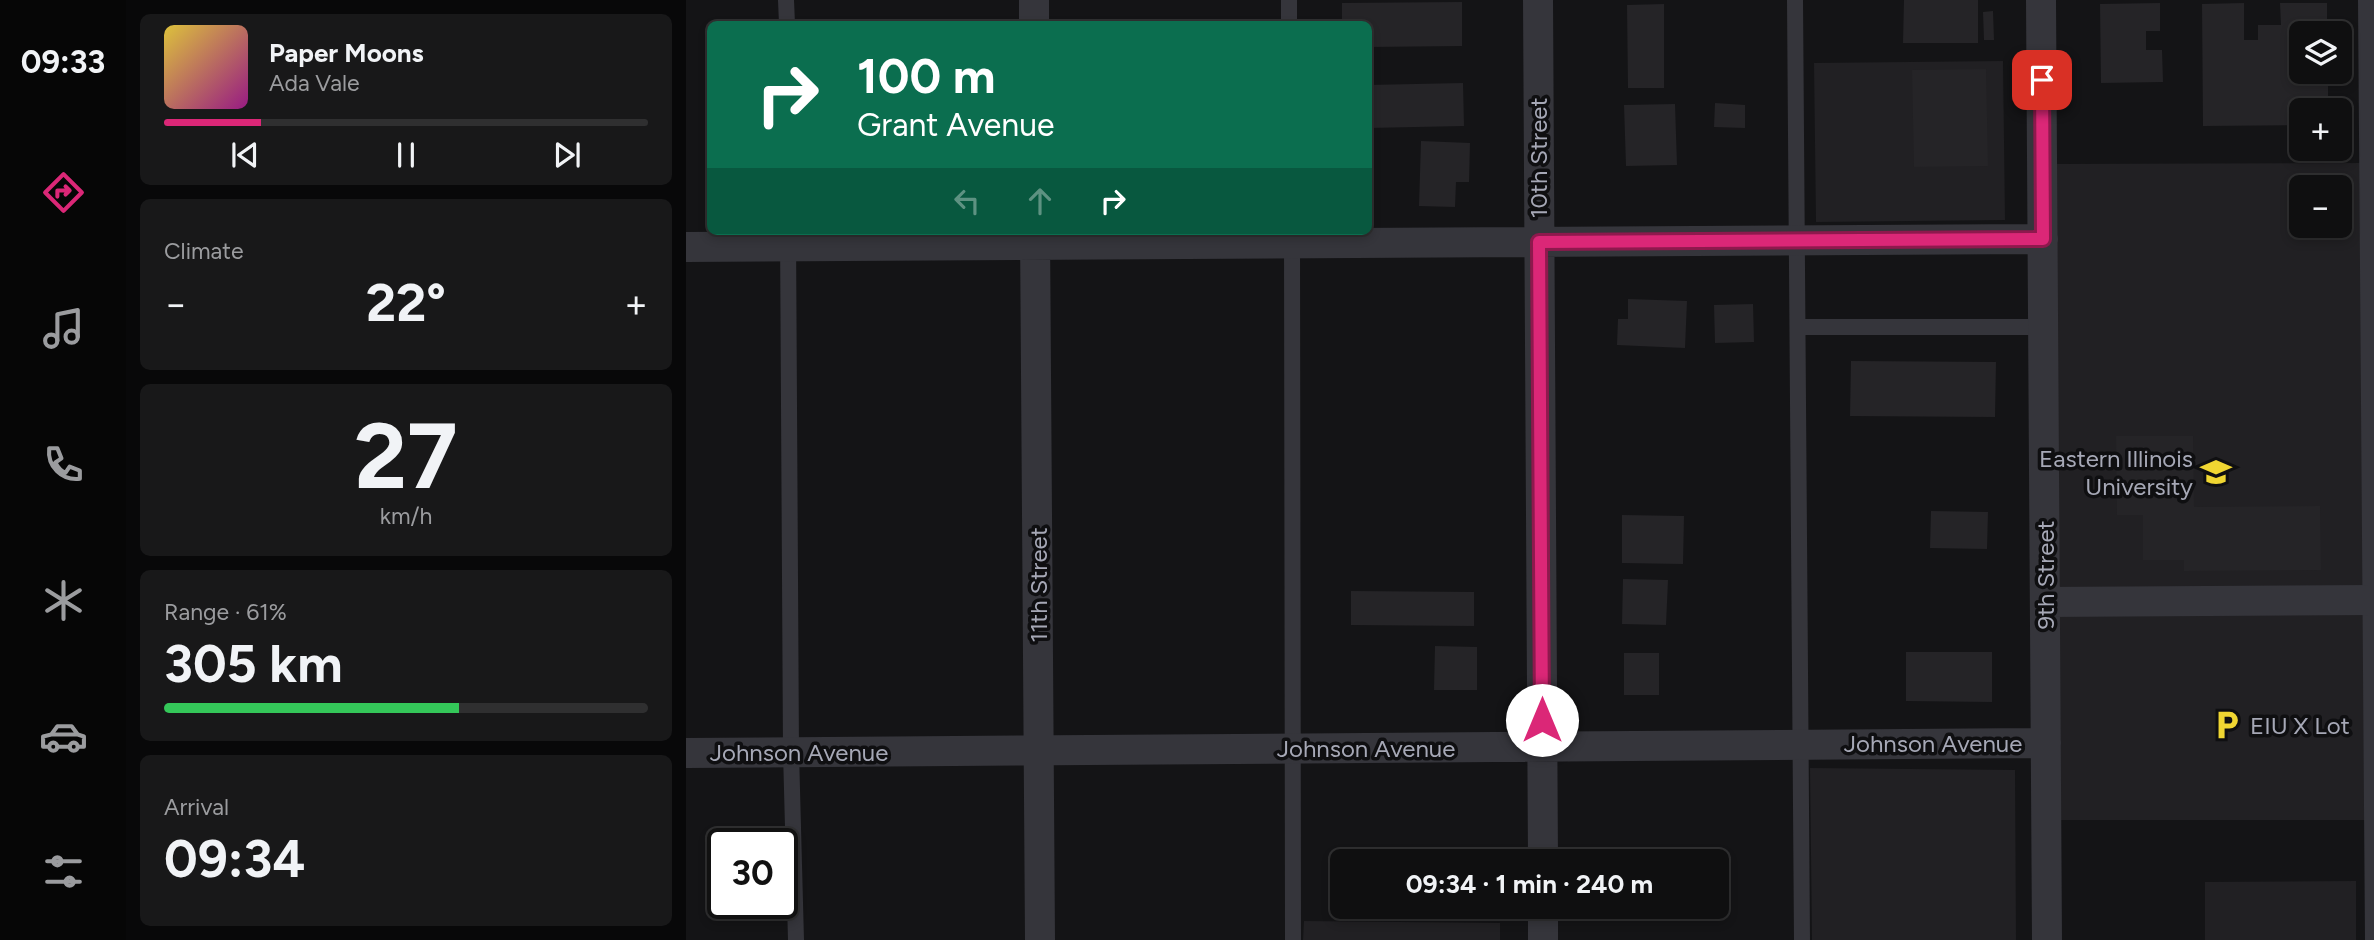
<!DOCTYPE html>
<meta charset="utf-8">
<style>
body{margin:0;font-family:Figtree,sans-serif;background:#181819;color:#f1f3f6;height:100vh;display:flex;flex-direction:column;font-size:26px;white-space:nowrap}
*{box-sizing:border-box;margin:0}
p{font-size:23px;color:#9b9c9f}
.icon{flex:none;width:38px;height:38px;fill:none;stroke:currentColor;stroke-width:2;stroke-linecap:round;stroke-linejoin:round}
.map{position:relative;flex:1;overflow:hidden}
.drawer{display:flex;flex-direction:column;gap:14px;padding:14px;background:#080809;width:560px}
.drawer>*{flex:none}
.hud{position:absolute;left:21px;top:21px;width:665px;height:214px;border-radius:10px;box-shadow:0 4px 10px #0003,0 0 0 2px #2f2f30;background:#0b6e4f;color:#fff;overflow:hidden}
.controls{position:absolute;left:1603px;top:21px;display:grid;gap:14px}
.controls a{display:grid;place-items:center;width:63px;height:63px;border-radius:10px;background:#0f0f10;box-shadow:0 4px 10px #0003,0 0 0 2px #2f2f30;font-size:35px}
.speed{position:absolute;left:21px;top:828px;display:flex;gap:14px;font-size:35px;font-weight:700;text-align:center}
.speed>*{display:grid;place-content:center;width:91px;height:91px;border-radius:50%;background:#0f0f10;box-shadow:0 4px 10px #0003,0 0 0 2px #2f2f30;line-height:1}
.speed .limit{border:4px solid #111;border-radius:10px;background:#fff;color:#111}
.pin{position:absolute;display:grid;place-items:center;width:60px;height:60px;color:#fff;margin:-30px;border-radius:14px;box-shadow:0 4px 10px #0006}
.me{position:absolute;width:77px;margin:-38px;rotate:0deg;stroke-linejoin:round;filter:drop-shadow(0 0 5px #0008)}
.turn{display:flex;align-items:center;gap:24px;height:147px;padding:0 35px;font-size:32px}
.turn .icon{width:91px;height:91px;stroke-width:2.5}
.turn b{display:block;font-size:49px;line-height:60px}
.lanes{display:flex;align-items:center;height:66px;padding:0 35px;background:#0003;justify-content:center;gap:35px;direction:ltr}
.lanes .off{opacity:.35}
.big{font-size:52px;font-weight:700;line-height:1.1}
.drawer .tile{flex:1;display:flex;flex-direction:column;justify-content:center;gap:10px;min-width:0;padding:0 24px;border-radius:10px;background:#181819}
.drawer .dial{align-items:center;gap:0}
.dial b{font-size:91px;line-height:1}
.song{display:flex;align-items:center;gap:21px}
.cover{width:84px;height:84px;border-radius:10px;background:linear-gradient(135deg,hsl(50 70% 55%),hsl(310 70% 35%))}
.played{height:7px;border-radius:4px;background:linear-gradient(90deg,#db2777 20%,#2f2f30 20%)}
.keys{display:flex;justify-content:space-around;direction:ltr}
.heat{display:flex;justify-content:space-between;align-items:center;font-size:38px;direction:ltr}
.charge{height:10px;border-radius:5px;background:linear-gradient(90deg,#34c759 61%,#2f2f30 0)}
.trip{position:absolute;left:644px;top:849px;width:399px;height:70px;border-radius:10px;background:#0f0f10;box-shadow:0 4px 10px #0003,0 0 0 2px #2f2f30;font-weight:700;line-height:70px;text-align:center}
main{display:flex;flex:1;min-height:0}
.tabs{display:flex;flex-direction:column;width:126px;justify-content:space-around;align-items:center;background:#060606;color:#9b9c9f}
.tabs .icon{width:49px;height:49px}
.tabs .current{color:#db2777}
.tabs b{font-size:32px;color:#f1f3f6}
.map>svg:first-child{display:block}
.built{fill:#212023;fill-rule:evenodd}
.building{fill:#252427}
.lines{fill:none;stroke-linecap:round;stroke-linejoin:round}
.service{stroke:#35353b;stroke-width:16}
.minor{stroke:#35353b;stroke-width:30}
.route-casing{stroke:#8e194d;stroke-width:18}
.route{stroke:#db2777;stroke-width:12}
.labels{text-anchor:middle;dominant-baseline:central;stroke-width:7;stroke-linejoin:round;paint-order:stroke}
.street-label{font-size:24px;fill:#a6a8b6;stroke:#0f0f11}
.poi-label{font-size:24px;fill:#a6a8b6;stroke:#0f0f11;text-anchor:end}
</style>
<main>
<nav class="tabs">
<b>09:33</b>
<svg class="icon current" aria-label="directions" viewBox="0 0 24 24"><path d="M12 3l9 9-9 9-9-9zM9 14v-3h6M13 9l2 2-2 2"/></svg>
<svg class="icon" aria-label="music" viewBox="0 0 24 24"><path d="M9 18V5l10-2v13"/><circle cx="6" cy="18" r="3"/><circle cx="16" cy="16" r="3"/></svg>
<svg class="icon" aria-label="phone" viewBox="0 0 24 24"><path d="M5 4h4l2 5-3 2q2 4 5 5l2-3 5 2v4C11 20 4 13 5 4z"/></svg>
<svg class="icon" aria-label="climate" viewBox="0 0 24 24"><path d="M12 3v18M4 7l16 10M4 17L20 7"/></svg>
<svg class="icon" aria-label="car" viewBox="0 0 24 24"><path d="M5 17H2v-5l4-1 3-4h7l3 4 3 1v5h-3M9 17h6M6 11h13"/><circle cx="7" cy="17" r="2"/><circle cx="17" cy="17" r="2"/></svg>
<svg class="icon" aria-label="filters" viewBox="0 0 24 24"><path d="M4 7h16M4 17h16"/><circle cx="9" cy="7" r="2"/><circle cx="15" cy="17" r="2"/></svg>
</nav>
<section class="drawer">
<div class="tile">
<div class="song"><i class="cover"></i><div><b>Paper Moons</b><p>Ada Vale</p></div></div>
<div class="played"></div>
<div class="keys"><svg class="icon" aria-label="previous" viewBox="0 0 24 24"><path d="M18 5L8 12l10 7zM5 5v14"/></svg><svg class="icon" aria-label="pause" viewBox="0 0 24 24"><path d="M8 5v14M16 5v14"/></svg><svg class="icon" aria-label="next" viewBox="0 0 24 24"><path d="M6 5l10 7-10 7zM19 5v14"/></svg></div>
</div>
<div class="tile"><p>Climate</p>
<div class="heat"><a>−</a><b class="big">22°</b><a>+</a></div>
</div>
<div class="tile dial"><b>27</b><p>km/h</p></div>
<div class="tile"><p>Range · 61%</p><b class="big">305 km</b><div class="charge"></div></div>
<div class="tile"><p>Arrival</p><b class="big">09:34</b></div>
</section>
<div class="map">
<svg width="1688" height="940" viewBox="0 0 1688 940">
<rect width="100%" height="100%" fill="#141416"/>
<!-- built -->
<path class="built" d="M1317 61 1319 220 1130 222 1128 63Z
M1681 163 1688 820H1369V164ZM1615 187H1654V226H1615Z
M1124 768 1329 770 1330 940H1126Z
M1670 881V940H1519V882Z
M618 921 814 923V940H617Z"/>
<!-- building -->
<path class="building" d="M1218 0H1292V43H1217Z
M776 2V46L682 47V24H656V3Z
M1474 3V31H1460V50H1476L1477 82 1415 83 1414 4Z
M1558 3V40H1572V25H1595L1594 3H1641V33H1615V72H1642V110H1615V125L1517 126 1516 4Z
M978 4V88H942L941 5Z
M1307 11 1308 40H1298L1297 12Z
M1300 69 1302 166 1228 167 1226 70Z
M777 83 778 126 682 128V85Z
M1029 103 1059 105V128L1028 127Z
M989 104 991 165 940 166 938 105Z
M735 141 784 143 783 182H770L769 207 733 206Z
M942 299 1001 301 999 348 931 345 932 319H942Z
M1067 304 1068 342 1029 343 1028 305Z
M1165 361 1310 362 1309 417 1164 416Z
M1430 436H1507L1508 507 1634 506 1635 570 1498 571V560H1457V515H1431Z
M1245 511 1302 512 1301 549 1244 548Z
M936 515 998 516 997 564 936 563Z
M937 579 982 580 980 625 936 624Z
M665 591 788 592V626L665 625Z
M749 646 791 647V690H748Z
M1220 652H1306V702L1220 701Z
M938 653H973V695H938Z"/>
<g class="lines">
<!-- service -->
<path class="service" d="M100 0 101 24
M603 0V24
M1109 0 1116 940
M1680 0 1687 940
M102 231 105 752 110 940
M606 237 607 940
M1112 327H1357"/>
<!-- minor -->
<path class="minor" d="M348 0V24
M852 0 857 861
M1355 0 1361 940
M349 231 354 940
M0 247 1357 239
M1359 602 1688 600
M0 753 1360 743
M857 906V940"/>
</g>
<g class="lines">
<!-- route casing -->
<g class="route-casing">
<path id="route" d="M856 720 853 242 1357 239 1356 80"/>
</g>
<!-- route -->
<use href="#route" class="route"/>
</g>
<!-- icons -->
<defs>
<g id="university-bare" transform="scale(2.415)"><path d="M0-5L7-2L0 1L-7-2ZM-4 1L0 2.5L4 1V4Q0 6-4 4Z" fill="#f0d632" stroke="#0f0f11" stroke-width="2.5" paint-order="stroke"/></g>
<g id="parking-bare" transform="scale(2.415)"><path d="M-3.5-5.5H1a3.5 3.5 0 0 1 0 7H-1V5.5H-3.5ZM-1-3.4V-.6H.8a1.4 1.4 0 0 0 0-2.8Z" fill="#f0d632" stroke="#0f0f11" stroke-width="2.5" paint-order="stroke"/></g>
</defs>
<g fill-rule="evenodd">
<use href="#university-bare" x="1530" y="472"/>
<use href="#parking-bare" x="1541" y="725"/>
</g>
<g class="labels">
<!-- street labels -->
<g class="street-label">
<text transform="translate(852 158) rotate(-90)">10th Street</text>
<text transform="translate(1359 575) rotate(-90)">9th Street</text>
<text transform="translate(352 585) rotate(-90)">11th Street</text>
<text x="1247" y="743">Johnson Avenue</text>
<text x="680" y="748">Johnson Avenue</text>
<text x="113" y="752">Johnson Avenue</text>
</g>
<!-- poi labels -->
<g class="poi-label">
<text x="1507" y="458">Eastern Illinois<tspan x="1507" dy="28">University</tspan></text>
<text x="1564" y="725" text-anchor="start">EIU X Lot</text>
</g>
</g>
</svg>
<div class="controls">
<a><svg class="icon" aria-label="layers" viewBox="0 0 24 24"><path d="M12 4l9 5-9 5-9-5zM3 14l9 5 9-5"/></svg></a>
<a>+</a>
<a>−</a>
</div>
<div class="speed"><div class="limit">30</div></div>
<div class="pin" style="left:1356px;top:80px;background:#d93025"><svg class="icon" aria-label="arrive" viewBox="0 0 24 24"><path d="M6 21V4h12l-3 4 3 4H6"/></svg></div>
<svg class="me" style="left:856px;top:720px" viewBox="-20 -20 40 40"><circle r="19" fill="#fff"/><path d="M0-13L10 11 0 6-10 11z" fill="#db2777"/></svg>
<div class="trip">09:34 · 1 min · 240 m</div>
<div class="hud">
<div class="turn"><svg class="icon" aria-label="right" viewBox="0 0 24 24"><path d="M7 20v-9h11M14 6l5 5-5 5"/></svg><div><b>100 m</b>Grant Avenue</div></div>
<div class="lanes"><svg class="icon off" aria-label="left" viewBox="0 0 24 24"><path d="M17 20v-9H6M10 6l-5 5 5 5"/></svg><svg class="icon off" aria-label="ahead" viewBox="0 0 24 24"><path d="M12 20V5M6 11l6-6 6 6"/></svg><svg class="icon" aria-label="right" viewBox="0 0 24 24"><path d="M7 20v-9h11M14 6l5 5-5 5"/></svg></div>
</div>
</div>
</main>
